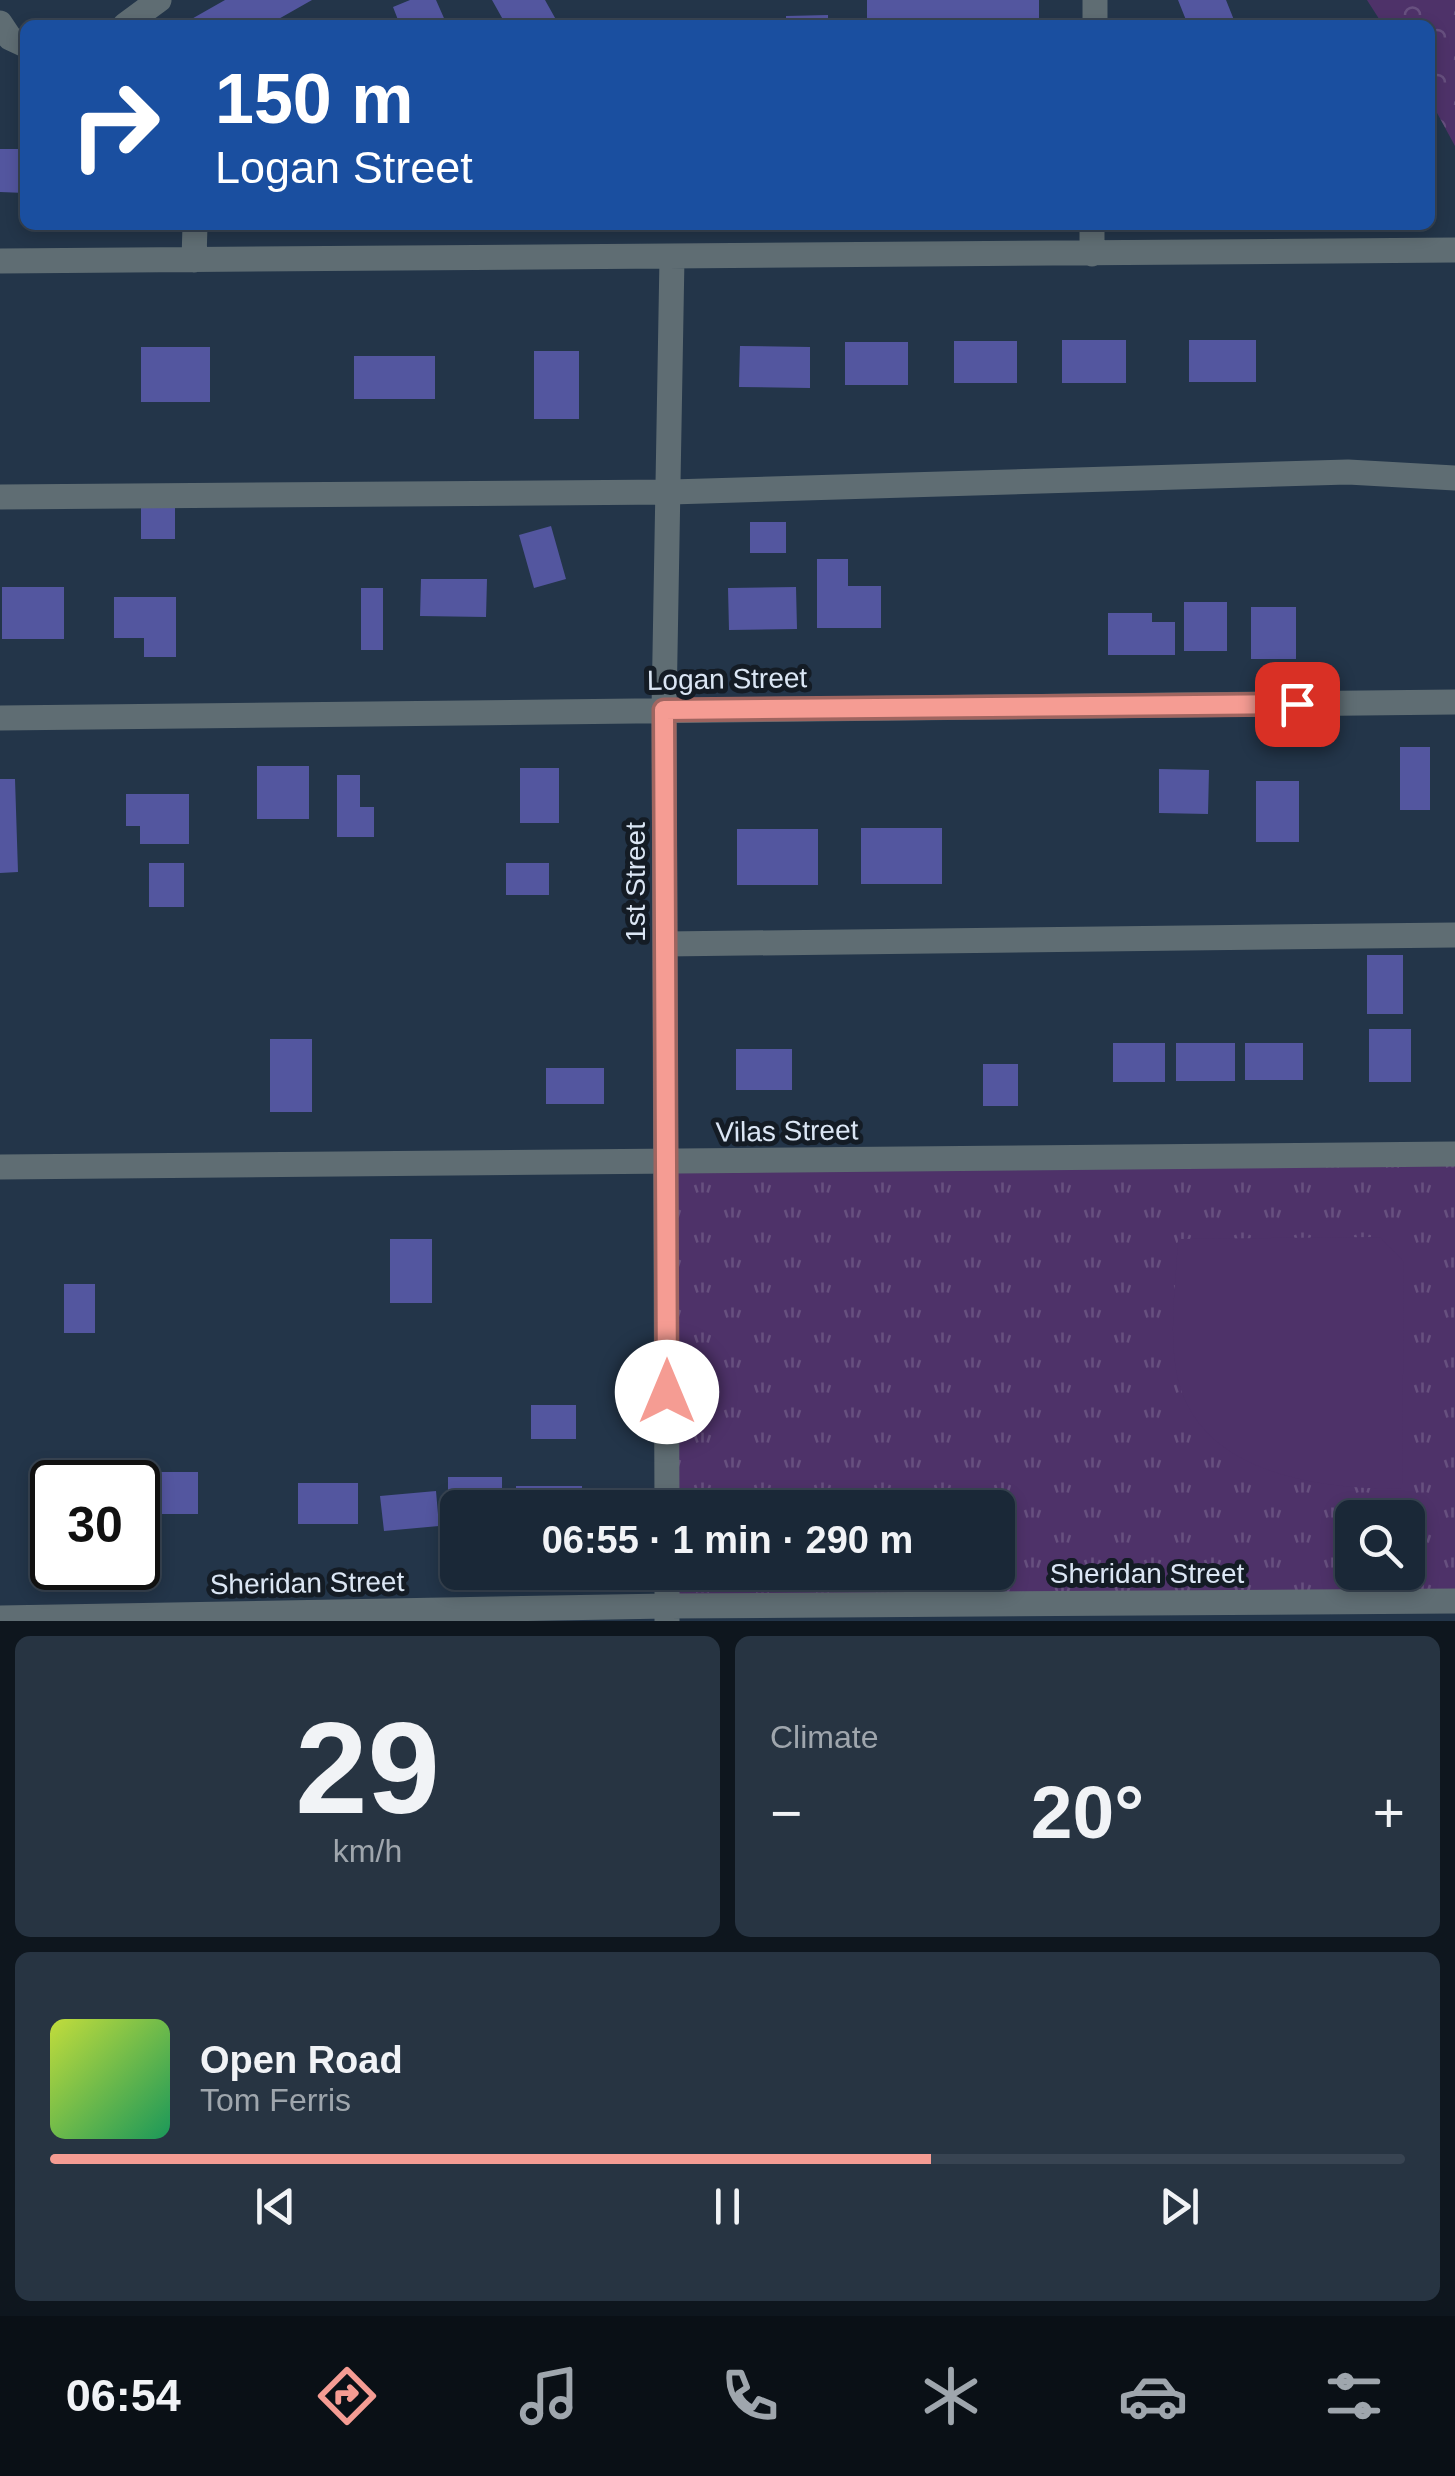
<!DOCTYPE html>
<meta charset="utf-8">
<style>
body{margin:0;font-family:Arial,sans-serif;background:#273442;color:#f1f3f6;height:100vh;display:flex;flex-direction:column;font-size:38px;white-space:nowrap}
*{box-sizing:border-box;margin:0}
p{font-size:32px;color:#9fa6ad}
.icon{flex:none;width:55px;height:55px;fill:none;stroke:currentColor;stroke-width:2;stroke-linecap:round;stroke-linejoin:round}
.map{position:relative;height:1621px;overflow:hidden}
.sheet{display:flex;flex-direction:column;gap:15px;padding:15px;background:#0e161e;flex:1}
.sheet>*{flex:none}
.top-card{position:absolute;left:20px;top:20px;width:1415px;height:210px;border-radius:15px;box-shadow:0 5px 15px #0003,0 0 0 2px #384452;background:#1a4fa0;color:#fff;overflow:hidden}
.controls{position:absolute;left:1335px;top:1500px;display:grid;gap:20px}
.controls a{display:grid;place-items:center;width:90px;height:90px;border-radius:15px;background:#1a2837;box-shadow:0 5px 15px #0003,0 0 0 2px #384452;font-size:50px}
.speed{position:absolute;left:30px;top:1460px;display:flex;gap:20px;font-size:50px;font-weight:700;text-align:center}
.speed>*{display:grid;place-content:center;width:130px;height:130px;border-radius:50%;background:#1a2837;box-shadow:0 5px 15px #0003,0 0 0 2px #384452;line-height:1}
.speed .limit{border:5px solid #111;border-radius:15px;background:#fff;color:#111}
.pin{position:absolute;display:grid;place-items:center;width:85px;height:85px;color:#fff;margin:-42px;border-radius:20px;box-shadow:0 5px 15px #0006}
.me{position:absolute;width:110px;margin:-55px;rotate:0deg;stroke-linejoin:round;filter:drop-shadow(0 0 8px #0008)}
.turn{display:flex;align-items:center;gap:35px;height:210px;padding:0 30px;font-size:45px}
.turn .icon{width:130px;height:130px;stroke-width:2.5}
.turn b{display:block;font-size:70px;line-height:85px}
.big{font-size:75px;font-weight:700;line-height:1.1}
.sheet .widget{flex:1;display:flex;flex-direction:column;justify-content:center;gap:15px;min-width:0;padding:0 35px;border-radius:15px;background:#273442}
.sheet .dial{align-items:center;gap:0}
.dial b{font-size:130px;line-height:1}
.song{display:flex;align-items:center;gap:30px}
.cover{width:120px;height:120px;border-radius:15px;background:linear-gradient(135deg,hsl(70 70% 55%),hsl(150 70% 35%))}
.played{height:10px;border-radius:5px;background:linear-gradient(90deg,#f59c93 65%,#384452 65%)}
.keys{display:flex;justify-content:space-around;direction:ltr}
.heat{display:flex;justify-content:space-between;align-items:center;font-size:55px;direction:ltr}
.sheet .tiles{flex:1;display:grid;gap:15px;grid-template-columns:1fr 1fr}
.widget:last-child{grid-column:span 2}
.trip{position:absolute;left:440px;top:1490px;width:575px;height:100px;border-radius:15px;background:#1a2837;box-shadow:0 5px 15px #0003,0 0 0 2px #384452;font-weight:700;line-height:100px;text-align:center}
.tabs{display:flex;height:160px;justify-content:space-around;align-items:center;background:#0a1016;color:#9fa6ad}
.tabs .icon{width:70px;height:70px}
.tabs .on{color:#f59c93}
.tabs b{font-size:45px;color:#f1f3f6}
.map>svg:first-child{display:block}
.grass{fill:url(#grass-tufts);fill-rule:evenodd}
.forest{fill:url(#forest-crowns)}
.pitch{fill:#4e3269}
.building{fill:#53569f}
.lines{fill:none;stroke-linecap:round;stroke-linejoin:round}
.minor{stroke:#5f6d73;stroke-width:25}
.route-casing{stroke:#9f6560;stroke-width:25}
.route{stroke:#f59c93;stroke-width:18}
.labels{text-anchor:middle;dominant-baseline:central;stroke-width:10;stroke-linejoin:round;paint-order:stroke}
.street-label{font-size:28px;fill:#dbe6f4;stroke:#141c25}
</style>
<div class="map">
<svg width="1455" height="1621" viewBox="0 0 1455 1621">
<defs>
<pattern id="grass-tufts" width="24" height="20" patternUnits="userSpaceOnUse" patternTransform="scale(2.5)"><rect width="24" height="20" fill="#4e3269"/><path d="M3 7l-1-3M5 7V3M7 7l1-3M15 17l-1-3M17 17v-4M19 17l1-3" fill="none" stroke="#67507f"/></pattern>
<pattern id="forest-crowns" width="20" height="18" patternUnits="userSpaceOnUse" patternTransform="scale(2.5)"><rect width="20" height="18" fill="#4e3269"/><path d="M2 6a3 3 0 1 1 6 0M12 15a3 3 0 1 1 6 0" fill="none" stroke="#67507f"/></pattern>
</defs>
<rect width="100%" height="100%" fill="#233549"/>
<!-- grass -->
<path class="grass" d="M1455 1154V1601L667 1606V1573L998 1572V1508L667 1507V1162ZM1352 1518H1408V1572H1352Z"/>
<!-- forest -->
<path class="forest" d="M1367 0H1455V146L1430 100V25H1383Z"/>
<!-- pitch -->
<path class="pitch" d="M1380 1237 1404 1262 1402 1489C1318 1489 1194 1474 1176 1370 1169 1328 1176 1282 1178 1239Z"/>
<!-- building -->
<path class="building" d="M225 0H312L268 25H181Z
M410 0H436L447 25H400L393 7Z
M492 0H545L559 25H506Z
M867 0H1039V25H867Z
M1178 0H1226L1236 25H1188Z
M828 15V25H786V16Z
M0 149H25V193L0 192Z
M1062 340H1126V383H1062Z
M1189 340H1256V382H1189Z
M954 341H1017V383H954Z
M845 342H908V385H845Z
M740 346 810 347V388L739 387Z
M141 347H210V402H141Z
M534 351H579V419H534Z
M354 356H435V399H354Z
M141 506H175V539H141Z
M750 522H786V553H750Z
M551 526 566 579 534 588 519 535Z
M817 559H848V586H881V628H817Z
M421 579H487L486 617 420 616Z
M2 587H64V639H2Z
M796 587 797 629 729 630 728 588Z
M361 588H383V650H361Z
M114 597H176V657H144V638H114Z
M1184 602H1227V651H1184Z
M1251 607H1296V659H1251Z
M1108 613H1152V622H1175V655H1108Z
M1400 747H1430V810H1400Z
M257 766H309V819H257Z
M520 768H559V823H520Z
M1159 769 1209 770 1208 814 1159 813Z
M337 775H360V807H374V837H337Z
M0 779H15L18 872 0 873Z
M1256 781H1299V842H1256Z
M126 794H189V844H140V826H126Z
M861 828H942V884H861Z
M737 829H818V885H737Z
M149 863H184V907H149Z
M506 863H549V895H506Z
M1367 955H1403V1014H1367Z
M1369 1029H1411V1082H1369Z
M270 1039H312V1112H270Z
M1113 1043H1165V1082H1113Z
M1176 1043H1235V1081H1176Z
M1245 1043H1303V1080H1245Z
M736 1049H792V1090H736Z
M983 1064H1018V1106H983Z
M546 1068H604V1104H546Z
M390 1239H432V1303H390Z
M64 1284H95V1333H64Z
M531 1405H576V1439H531Z
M143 1472H198V1514H143Z
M448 1477H502V1508H458V1536H448Z
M298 1483H358V1524H298Z
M516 1486H582V1508H516Z
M436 1491 439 1526 384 1531 380 1496Z
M44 1504H52V1544H44Z"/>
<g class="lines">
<!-- minor -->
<path class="minor" d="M0 23 10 38 25 45
M125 25 159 0
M1095 25V0
M1092 254V225
M194 260 195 225
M0 261 1455 250
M0 497 671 492 1348 472 1455 478
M0 718 1455 702
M665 944 1455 935
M0 1167 1455 1154
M667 1508 664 710 672 257
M667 1572V1621
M0 1618 667 1606 1455 1601"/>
</g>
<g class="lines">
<!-- route casing -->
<g class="route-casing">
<path id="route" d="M667 1392 664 710 1297 704"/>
</g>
<!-- route -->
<use href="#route" class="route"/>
</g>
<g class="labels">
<!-- street labels -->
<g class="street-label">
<text transform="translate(727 679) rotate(-1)">Logan Street</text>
<text transform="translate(635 882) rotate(-90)">1st Street</text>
<text transform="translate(787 1131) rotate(-1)">Vilas Street</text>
<text x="1147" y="1573">Sheridan Street</text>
<text transform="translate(307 1583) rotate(-1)">Sheridan Street</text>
</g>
</g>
</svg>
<div class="controls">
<a><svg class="icon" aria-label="search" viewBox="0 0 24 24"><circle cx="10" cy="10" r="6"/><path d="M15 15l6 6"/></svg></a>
</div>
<div class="speed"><div class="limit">30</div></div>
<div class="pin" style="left:1297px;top:704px;background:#d93025"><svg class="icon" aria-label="arrive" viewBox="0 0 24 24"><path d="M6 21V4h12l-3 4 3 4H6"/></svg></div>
<svg class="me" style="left:667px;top:1392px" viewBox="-20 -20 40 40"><circle r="19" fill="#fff"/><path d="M0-13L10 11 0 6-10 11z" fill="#f59c93"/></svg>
<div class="trip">06:55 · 1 min · 290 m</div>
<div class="top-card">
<div class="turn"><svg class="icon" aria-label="right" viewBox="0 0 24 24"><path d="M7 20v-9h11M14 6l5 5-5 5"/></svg><div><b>150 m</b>Logan Street</div></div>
</div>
</div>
<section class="sheet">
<div class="tiles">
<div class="widget dial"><b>29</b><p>km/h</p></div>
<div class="widget"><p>Climate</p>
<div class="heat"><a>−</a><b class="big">20°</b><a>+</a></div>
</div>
<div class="widget">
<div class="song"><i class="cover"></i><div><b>Open Road</b><p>Tom Ferris</p></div></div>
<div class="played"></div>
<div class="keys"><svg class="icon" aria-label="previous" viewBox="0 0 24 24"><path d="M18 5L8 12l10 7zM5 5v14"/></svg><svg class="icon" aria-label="pause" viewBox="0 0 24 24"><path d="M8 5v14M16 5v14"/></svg><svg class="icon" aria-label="next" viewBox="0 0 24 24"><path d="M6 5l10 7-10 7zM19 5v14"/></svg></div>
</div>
</div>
</section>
<nav class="tabs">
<b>06:54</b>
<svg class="icon on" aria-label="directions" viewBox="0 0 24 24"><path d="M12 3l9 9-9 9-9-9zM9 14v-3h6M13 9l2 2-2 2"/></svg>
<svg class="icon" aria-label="music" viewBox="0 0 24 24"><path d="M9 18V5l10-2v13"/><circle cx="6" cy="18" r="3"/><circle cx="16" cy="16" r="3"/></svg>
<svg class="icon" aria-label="phone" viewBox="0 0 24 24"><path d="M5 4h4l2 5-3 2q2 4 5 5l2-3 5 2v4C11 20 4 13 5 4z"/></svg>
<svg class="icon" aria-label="climate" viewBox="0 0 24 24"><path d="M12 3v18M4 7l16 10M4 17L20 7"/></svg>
<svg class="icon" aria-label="car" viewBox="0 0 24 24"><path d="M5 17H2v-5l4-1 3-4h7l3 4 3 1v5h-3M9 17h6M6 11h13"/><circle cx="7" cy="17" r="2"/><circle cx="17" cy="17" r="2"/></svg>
<svg class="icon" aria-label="filters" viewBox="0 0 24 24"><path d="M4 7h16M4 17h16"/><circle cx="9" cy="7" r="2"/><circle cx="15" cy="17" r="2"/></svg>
</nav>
